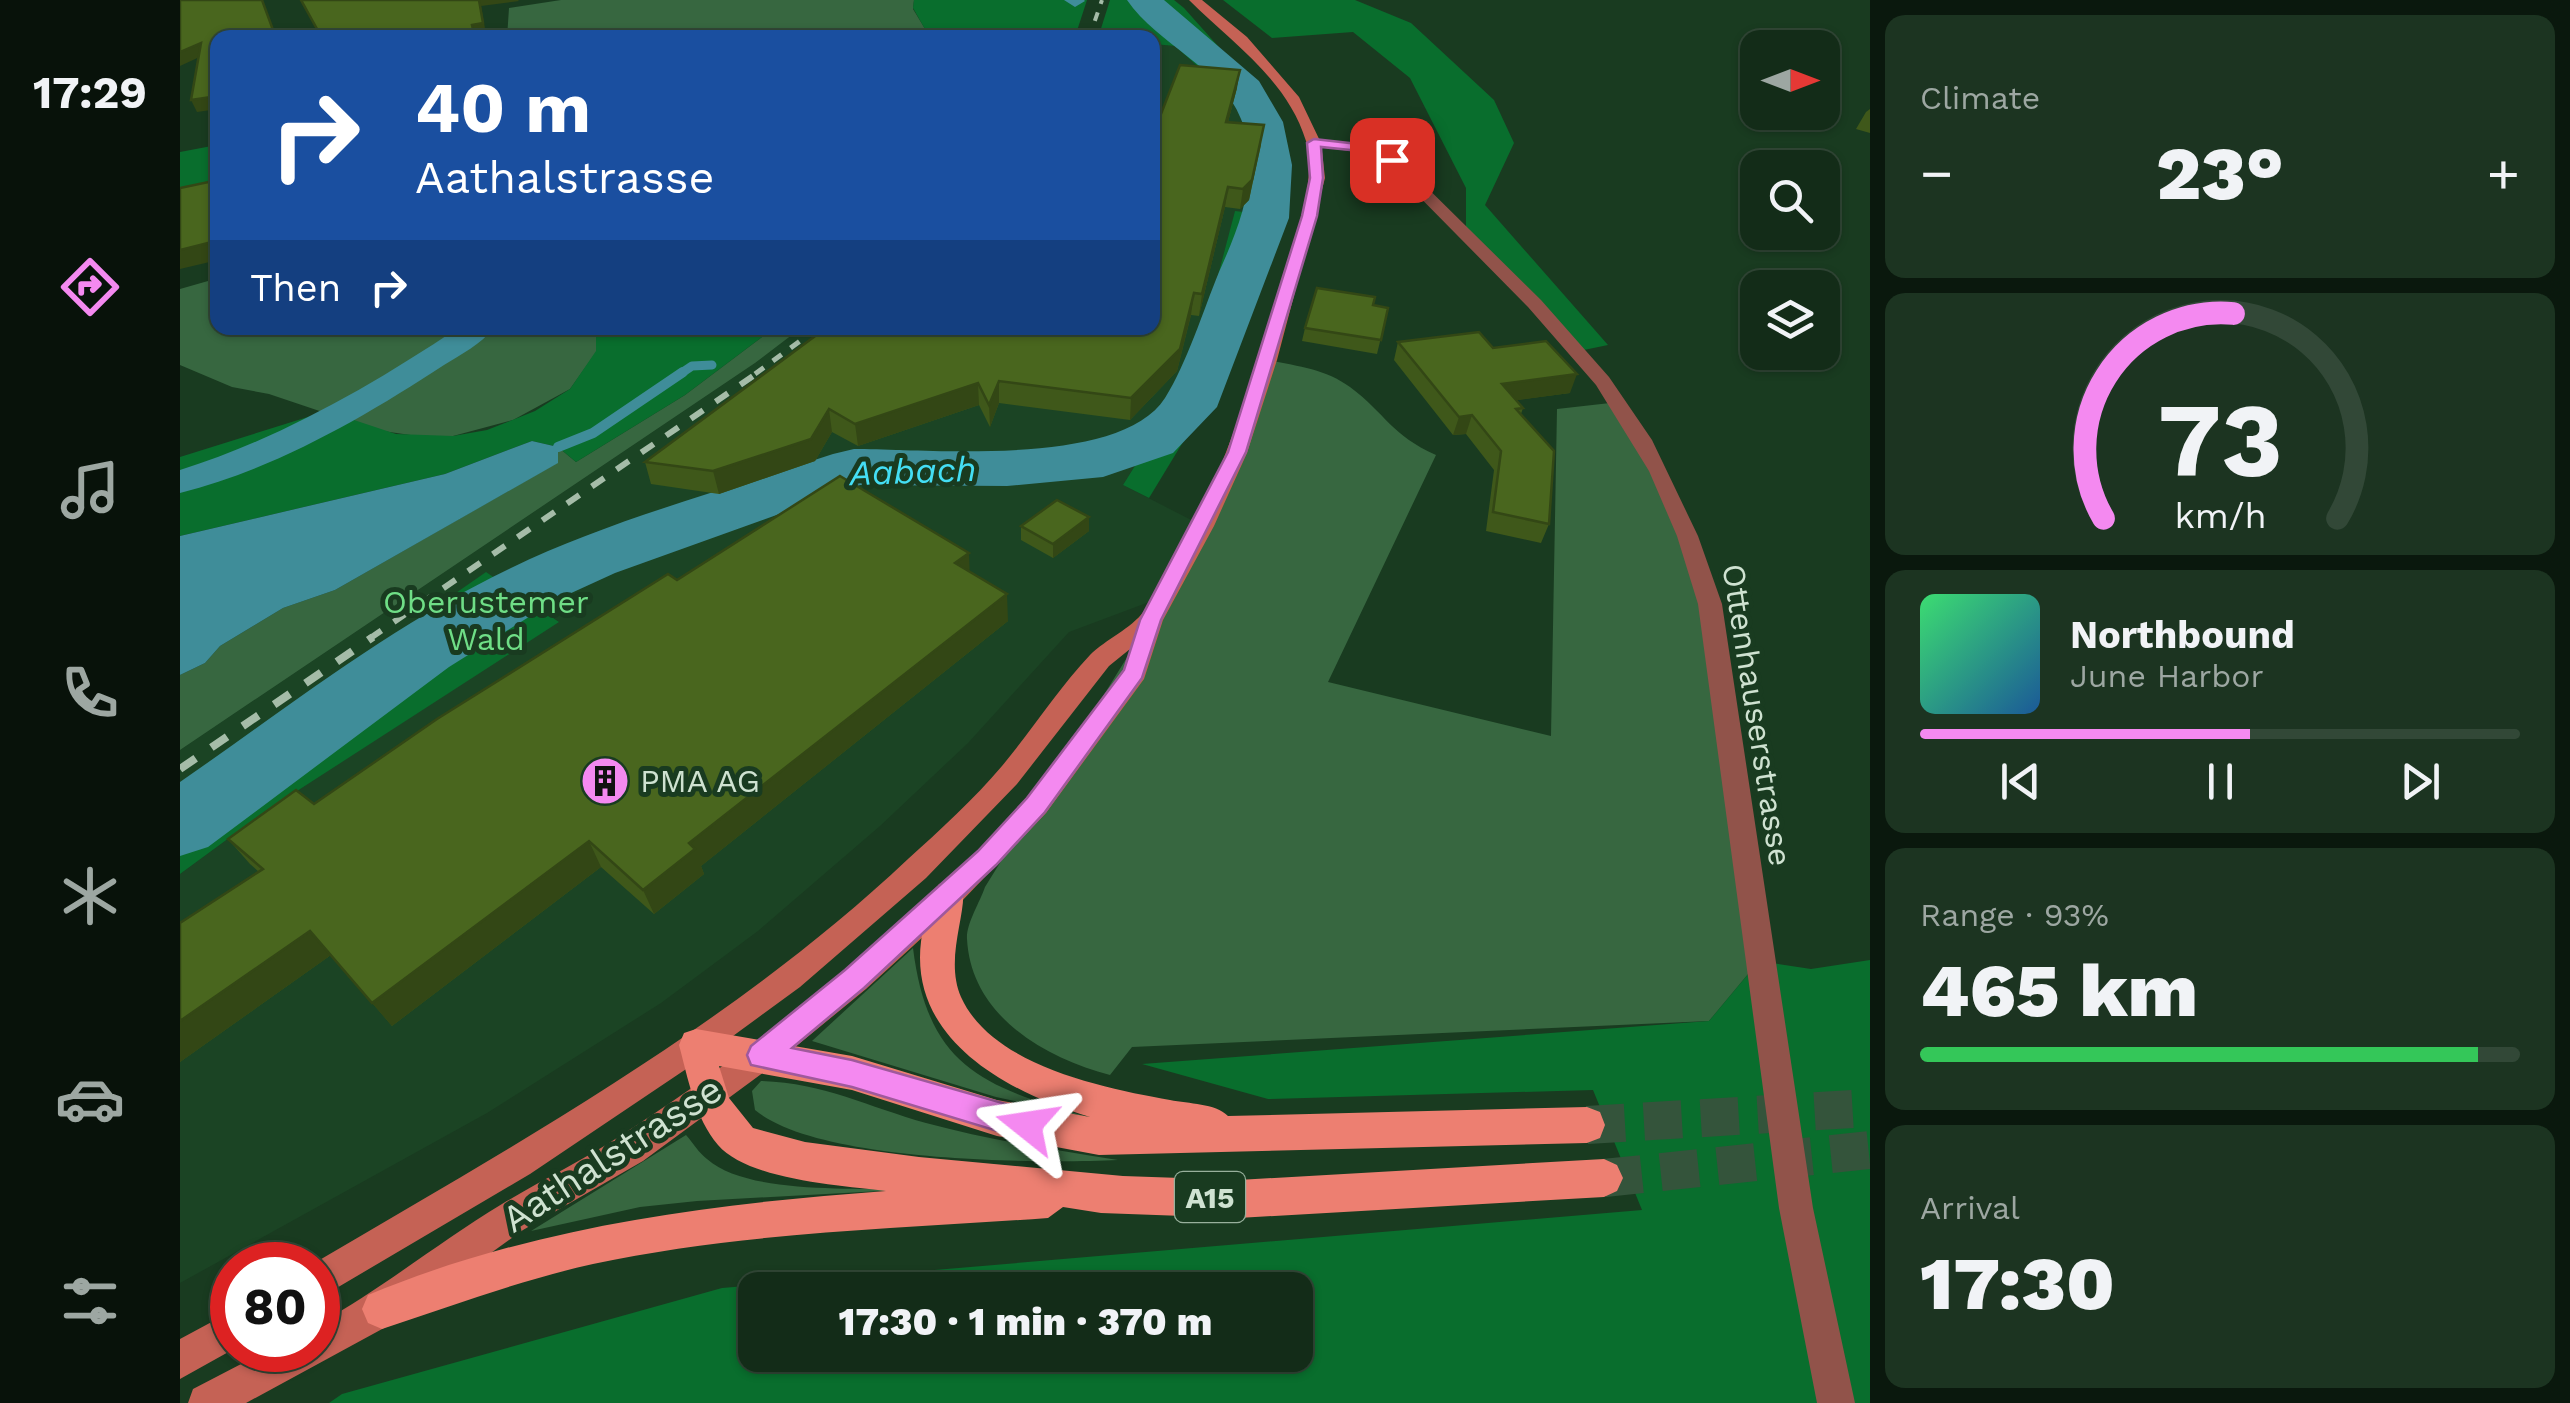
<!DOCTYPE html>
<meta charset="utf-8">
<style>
body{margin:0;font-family:"Work Sans",sans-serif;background:#1c3421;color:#f1f3f6;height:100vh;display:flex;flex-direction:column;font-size:38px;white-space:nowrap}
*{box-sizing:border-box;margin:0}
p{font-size:32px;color:#9da7a2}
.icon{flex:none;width:55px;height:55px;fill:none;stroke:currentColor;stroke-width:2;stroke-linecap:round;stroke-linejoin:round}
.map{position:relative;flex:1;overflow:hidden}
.side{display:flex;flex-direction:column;gap:15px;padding:15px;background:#0a180d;width:700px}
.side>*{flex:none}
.banner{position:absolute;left:30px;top:30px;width:950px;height:305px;border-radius:20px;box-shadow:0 2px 8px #0004,0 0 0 2px #324837;background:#1a4fa0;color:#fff;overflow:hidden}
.needle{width:65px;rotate:90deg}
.controls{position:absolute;left:1560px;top:30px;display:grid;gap:20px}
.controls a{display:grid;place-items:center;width:100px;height:100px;border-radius:20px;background:#132c18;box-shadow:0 2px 8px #0004,0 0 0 2px #324837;font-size:50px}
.speed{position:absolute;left:30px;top:1242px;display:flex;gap:20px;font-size:50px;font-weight:700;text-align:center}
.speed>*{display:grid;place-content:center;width:130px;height:130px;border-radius:50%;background:#132c18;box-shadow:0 2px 8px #0004,0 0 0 2px #324837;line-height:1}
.speed .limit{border:15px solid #d22;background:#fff;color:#111}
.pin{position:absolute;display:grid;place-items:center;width:85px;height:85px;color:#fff;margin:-42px;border-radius:20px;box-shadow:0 5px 15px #0006}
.me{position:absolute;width:110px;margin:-55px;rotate:285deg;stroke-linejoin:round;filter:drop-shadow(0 0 8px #0008)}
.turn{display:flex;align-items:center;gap:35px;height:210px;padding:0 40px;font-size:45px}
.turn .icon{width:130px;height:130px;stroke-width:2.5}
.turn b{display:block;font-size:70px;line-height:85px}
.then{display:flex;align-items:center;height:95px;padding:0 40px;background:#0003;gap:20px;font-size:38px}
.big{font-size:75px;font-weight:800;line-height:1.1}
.side .card{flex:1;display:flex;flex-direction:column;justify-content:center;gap:15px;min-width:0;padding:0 35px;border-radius:20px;background:#1c3421}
.side .dial{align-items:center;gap:0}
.dial svg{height:260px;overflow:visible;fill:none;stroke:#324837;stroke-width:7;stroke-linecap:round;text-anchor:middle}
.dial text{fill:#f1f3f6;stroke:none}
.song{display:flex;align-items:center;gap:30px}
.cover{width:120px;height:120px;border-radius:15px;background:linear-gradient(135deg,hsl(140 70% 55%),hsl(210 70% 35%))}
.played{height:10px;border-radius:5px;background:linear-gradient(90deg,#f489f0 55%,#324837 55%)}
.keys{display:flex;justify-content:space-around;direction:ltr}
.heat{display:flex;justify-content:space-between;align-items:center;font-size:55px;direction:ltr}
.charge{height:15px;border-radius:8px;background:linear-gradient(90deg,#34c759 93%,#324837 0)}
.trip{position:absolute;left:558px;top:1272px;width:575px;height:100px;border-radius:20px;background:#132c18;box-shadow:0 2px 8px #0004,0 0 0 2px #324837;font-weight:800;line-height:100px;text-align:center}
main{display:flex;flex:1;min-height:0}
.tabs{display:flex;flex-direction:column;width:180px;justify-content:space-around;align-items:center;background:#08120a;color:#9da7a2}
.tabs .icon{width:70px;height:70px}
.tabs .active{color:#f489f0}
.tabs b{font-size:45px;color:#f1f3f6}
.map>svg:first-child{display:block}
.built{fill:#1b4424}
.green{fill:#376740}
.forest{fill:#096e2d;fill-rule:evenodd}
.water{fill:#3f8d99}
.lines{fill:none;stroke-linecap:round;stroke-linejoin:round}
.stream-far1{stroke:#3f8d99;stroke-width:9}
.stream{stroke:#3f8d99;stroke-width:10}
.canal{fill:#3f8d99;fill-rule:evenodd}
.river{fill:#3f8d99;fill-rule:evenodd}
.trunk-tunnel{stroke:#34543b;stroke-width:38;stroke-dasharray:38 19;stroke-linecap:butt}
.tertiary{fill:#91534a;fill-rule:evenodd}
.secondary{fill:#c56255;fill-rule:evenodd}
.trunk{fill:#ed7f71;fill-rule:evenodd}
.rail-far3{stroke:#a5bca8;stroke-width:4;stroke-dasharray:9 9;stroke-linecap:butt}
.rail-far2{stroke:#a5bca8;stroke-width:5;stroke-dasharray:11 11;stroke-linecap:butt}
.rail-far1{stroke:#a5bca8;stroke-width:6;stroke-dasharray:15 15;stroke-linecap:butt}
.rail{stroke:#a5bca8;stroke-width:8;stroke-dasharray:19 19;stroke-linecap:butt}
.wall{fill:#3f581a}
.shaded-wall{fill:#334715}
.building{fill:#49661e;stroke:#334715;stroke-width:2.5}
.route{fill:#f489f0;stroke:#9f599c;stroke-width:2.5}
.labels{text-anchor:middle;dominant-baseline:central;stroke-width:10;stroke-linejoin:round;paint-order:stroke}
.shield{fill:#193b20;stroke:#98b09c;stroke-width:2.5}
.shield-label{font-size:30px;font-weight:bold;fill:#cfe2d1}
.park-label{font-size:32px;fill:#6fde86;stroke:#193b20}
.street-label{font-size:32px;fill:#cfe2d1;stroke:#193b20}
.poi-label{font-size:32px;fill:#cfe2d1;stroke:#193b20;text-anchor:start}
.water-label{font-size:35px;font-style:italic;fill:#44def4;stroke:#193b20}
.near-street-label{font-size:38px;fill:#cfe2d1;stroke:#193b20}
</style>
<main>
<nav class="tabs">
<b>17:29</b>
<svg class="icon active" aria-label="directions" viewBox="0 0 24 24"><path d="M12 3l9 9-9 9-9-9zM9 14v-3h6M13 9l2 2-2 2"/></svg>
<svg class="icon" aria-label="music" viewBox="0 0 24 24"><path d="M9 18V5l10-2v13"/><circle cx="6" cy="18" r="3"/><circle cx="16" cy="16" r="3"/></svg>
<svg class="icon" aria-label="phone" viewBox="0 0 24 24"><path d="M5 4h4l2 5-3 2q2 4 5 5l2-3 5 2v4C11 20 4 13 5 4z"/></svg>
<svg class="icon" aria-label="climate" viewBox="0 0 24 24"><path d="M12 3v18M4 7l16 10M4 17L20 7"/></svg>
<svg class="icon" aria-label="car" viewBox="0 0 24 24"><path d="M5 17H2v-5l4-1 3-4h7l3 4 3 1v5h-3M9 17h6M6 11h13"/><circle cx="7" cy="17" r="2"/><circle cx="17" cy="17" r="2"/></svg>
<svg class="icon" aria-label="filters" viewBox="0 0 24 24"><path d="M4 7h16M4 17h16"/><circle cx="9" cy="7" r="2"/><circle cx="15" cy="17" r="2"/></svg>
</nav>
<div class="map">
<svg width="1690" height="1403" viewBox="0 0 1690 1403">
<rect width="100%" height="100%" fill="#193b20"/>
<!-- built -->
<path class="built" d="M973 44 995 46 1033 80 1064 88 1085 150 1072 213 1055 212 1012 374 943 485 1023 526 985 596 889 632 788 743 700 826 578 931 481 1003 307 1113 0 1283V874L83 813 378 621 306 573 0 785V750L575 363 621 328H972Z"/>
<!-- green -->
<path class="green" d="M381 0H734L733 9 750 37 327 38 329 8Z
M28 281 37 290 38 328H416L417 351 390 389 333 420 273 436 244 437 196 430 89 394 52 387 0 365V289Z
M594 328H621L575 363 0 750V675L25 663 40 646 103 608 155 590 377 463 378 447 396 462 505 395Z
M1088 360C1117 366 1146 369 1170 387 1206 414 1211 435 1256 455L1148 682 1371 736 1377 409 1439 402 1517 558 1579 961 1529 1021 952 1047 930 1075C865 1058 791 1016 787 939 786 924 800 902 805 887L985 596Z
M733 948C748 1069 805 1087 912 1118L816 1097 632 1041Z
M581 1081C644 1083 688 1107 746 1123 809 1140 874 1150 938 1160 856 1164 636 1162 575 1110L572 1091Z
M506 1135C513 1143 519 1153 527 1159 567 1194 667 1187 719 1190L517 1201 460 1207 351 1231Z"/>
<!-- forest -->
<path class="forest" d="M734 0H907L895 37 750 38 733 8Z
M930 0H994L1004 8 1087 101 1104 142 1105 179 1100 222 1020 414 969 498 943 485 1012 374 1055 211 1072 213 1085 150 1064 88 1033 80 995 46 973 44 972 38H918Z
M1043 0H1175L1231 23 1314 100 1334 143 1305 205 1428 345 1399 351 1286 238V188L1230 78 1173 32 1092 38Z
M37 145V182L0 190V152Z
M416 328H594L505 395 396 462 378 447 352 441 265 474 0 536V457L147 411 216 434 273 436 307 430 355 411 390 389 416 351Z
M306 572 379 622 83 813 0 874V785Z
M1690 960V1403H149L162 1394 542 1288 1462 1210 1413 1090 1088 1099 962 1064 1529 1021 1579 961 1631 969ZM575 1290H1115V1355H575Z"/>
<!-- water -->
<path class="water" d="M352 441 378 447V463L155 590 103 608 40 646 25 663 0 675V536L265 474Z"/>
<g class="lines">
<!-- stream-far1 -->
<path class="stream-far1" d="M500 374 512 366 532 365"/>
<!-- stream -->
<path class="stream" d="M378 447 413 433 503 372
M718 466 719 455"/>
<!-- canal -->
<path class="canal" d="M884 0H904L905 1 895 7Z
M278 328H313C302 344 280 355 264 365 183 418 95 469 0 493V470C101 438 191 386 278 328Z"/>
<!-- river -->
<path class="river" d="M947 0H984L1079 81 1103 122 1112 165 1109 218 1037 407 993 453 923 477 827 486 680 485 435 573 376 600 269 667 28 847 0 856V782C107 708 213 624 331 568 432 519 546 490 653 454L674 449C750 449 940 468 985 398 1007 363 1023 311 1039 272 1060 225 1082 171 1061 119 1041 67 978 45 947 0Z"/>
<!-- trunk-tunnel -->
<path class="trunk-tunnel" d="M1407 1125 1690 1108
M1424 1178 1690 1150"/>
<!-- tertiary -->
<path class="tertiary" d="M1134 139 1182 144 1216 157 1361 300 1429 377 1472 440 1518 536 1542 604 1633 1208 1675 1403H1637L1599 1208 1518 604 1497 536 1469 471 1416 385 1348 307 1206 163 1179 152 1129 146 1127 143Z"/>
<!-- secondary -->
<path class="secondary" d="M1009 0H1022L1067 37 1119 97 1141 143 1145 178 1097 360 1067 453 1034 526 983 620 964 679 866 813 780 903 686 989 592 1066 463 1161 343 1230 215 1322 66 1403H8L13 1389 88 1350H138V1324C202 1289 259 1242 322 1204 360 1181 402 1161 440 1136 577 1048 741 920 847 797 881 757 912 712 944 670L950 649 929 666 837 784 746 878 620 987 527 1055 350 1174 138 1299V1265H131C337 1144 553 1024 728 859 760 830 794 799 822 766 852 730 878 689 910 655 926 639 951 629 964 611 1025 526 1064 411 1092 312 1105 267 1140 185 1126 141 1107 79 1052 43 1009 0Z
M52 1311V1350L0 1379V1339Z"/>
<!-- trunk -->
<path class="trunk" d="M770 881 781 884C791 905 763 956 781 997 812 1066 924 1088 990 1100 1009 1104 1035 1103 1048 1116L1407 1107 1420 1112 1425 1125 1420 1138 1407 1143 919 1155 817 1136 672 1090 539 1066 549 1098 573 1128 625 1142 739 1157 943 1176 1058 1180 1424 1159 1437 1165 1443 1178 1437 1191 1424 1197 1058 1218 921 1213 883 1207 868 1218C717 1229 562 1232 413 1264 341 1280 272 1306 202 1329L188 1323 182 1309 188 1295C354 1226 529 1204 706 1191 662 1186 568 1180 538 1145 515 1118 508 1078 499 1045L504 1033 516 1029 672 1056 817 1100 910 1117C801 1084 696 1014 759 884Z"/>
<!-- rail-far3 -->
<path class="rail-far3" d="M909 38 922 0"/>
<!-- rail-far2 -->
<path class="rail-far2" d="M575 374 638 328"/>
<!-- rail-far1 -->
<path class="rail-far1" d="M189 639 579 372"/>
<!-- rail -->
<path class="rail" d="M0 769 193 637"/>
</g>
<!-- wall -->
<path class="wall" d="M1057 88 1048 122 1081 145 1069 200 1060 209 1045 207 1019 316 1011 315 997 371 950 420 819 403 810 427 799 405 678 446 652 432 635 461 539 494 471 484 465 462 646 328H972L974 137Z
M1690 109V133L1676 129 1686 112Z
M1193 305 1208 308 1197 354 1122 341 1125 328Z
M1218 342 1390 393 1336 400 1343 408 1341 414 1369 524 1361 543 1306 531 1314 470 1286 434 1273 435 1214 360Z
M909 517V531L873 558 841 540V526Z
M789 553V571L828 621 521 866 524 874 474 914 421 867 212 1026 151 955 0 1062V923L79 872 70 864 48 839 134 804 497 580Z"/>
<!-- shaded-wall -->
<path class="shaded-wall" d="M299 0H338L339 1 301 6 306 34 295 36 292 25Z
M21 43 26 54 0 66V52Z
M1060 70 1057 88 1043 141 1046 122Z
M38 96V109L17 112 11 100Z
M1084 125 1069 200 1060 209 1063 189Z
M1048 187 1045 207 1019 316 1022 294Z
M32 242 38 253V260L0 269V250Z
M1014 293 1011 315 997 371 950 420 951 398Z
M1397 374 1390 393 1316 403 1322 384Z
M819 381V403L810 427 809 405Z
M798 383 799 405 678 446 675 424Z
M649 409 652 432 635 461 539 494 533 471Z
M1292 415 1286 434 1273 435 1279 417Z
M909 517V531L873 558V544Z
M789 553 790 580 775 563Z
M827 594 828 621 521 866 524 874 474 914 463 890 509 843Z
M409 841 421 867 212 1026 192 1003Z
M130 931 151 955 0 1062V1021Z"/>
<!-- building -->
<path class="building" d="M0 0H82L96 38H38V96L11 100 21 43 0 52Z
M121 0H299L303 23 292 25 295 38H142Z
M1000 65 1060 70 1046 122 1084 125 1072 180 1063 189 1048 187 1022 294 1014 293 1000 349 951 398 819 381 809 405 798 383 675 424 649 409 631 439 533 471 465 462 646 328H972V137Z
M38 180V257L32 242 0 250V188Z
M1137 288 1195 297 1193 305 1208 308 1201 340 1125 328Z
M1299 332 1313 348 1366 341 1397 374 1322 384 1343 408 1336 409 1374 451 1369 524 1313 512 1321 451 1292 415 1279 417 1218 342Z
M660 476 789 553 775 563 827 594 509 843 515 849 463 890 409 841 192 1003 130 931 0 1021V923L83 869 48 839 116 790 134 804 257 719 488 574 497 580Z
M877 500 909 517 873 544 841 526Z"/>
<!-- route -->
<path class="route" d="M1134 139 1187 145 1218 160 1212 164 1180 151 1141 147 1143 178 1137 216 1066 452 981 620 962 678 865 812 816 865 684 988 612 1048 672 1060 847 1110 858 1115 862 1125 858 1136 847 1140 672 1087 571 1065 567 1055 571 1046 665 970 798 851 847 798 944 670 960 620 1048 452 1122 216 1130 178 1127 143Z"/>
<!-- icons -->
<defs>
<g id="building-disc" transform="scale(2.5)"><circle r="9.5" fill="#f489f0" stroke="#193b20"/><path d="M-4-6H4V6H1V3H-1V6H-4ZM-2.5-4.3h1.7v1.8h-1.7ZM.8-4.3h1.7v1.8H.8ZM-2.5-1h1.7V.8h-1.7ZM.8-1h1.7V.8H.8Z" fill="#111"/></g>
</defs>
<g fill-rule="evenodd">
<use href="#building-disc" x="425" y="781"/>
</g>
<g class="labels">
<!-- shield labels -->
<rect class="shield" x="995" y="1172" width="70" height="50" rx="8"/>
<g class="shield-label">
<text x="1030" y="1197">A15</text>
</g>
<!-- park labels -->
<g class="park-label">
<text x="306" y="602">Oberustemer<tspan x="306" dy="37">Wald</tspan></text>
</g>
<!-- street labels -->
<g class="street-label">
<text transform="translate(1577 715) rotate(81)">Ottenhauserstrasse</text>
</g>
<!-- poi labels -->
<g class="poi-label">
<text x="460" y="781">PMA AG</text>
</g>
<!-- water labels -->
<g class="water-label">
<text transform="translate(733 471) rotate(-2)">Aabach</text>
</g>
<!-- near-street labels -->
<g class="near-street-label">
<text transform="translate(432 1154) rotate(-33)">Aathalstrasse</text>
</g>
</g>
</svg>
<div class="controls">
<a><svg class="needle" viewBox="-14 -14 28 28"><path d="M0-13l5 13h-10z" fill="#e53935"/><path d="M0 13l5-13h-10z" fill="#9da7a2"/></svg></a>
<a><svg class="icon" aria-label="search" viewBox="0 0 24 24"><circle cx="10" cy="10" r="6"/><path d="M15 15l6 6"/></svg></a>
<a><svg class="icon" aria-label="layers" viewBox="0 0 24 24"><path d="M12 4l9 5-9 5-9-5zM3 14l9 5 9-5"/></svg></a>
</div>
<div class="speed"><div class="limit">80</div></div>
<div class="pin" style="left:1212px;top:160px;background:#d93025"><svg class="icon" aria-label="arrive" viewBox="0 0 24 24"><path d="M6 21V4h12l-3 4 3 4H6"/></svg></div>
<svg class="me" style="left:847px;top:1125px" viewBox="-20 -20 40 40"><path d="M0-17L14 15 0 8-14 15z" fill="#f489f0" stroke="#fff" stroke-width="4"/></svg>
<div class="trip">17:30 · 1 min · 370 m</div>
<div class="banner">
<div class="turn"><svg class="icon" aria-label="right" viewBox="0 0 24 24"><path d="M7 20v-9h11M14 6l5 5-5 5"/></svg><div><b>40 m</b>Aathalstrasse</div></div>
<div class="then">Then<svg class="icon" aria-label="right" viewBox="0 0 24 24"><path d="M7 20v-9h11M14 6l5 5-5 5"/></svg></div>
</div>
</div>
<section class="side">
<div class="card"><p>Climate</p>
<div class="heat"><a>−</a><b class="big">23°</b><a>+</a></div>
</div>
<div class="card dial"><svg viewBox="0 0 100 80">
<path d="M14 69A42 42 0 1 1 86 69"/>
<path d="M14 69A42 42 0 0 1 54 6" stroke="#f489f0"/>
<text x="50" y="56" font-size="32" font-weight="700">73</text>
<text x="50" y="72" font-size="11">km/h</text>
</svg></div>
<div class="card">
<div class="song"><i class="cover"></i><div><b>Northbound</b><p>June Harbor</p></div></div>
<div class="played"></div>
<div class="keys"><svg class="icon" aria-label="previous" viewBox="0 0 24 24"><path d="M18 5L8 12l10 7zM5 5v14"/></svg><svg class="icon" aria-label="pause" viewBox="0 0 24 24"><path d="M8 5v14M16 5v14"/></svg><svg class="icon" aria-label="next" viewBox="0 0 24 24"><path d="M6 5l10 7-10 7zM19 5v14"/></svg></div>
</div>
<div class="card"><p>Range · 93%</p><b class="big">465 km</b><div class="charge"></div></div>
<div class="card"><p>Arrival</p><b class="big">17:30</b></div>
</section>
</main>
